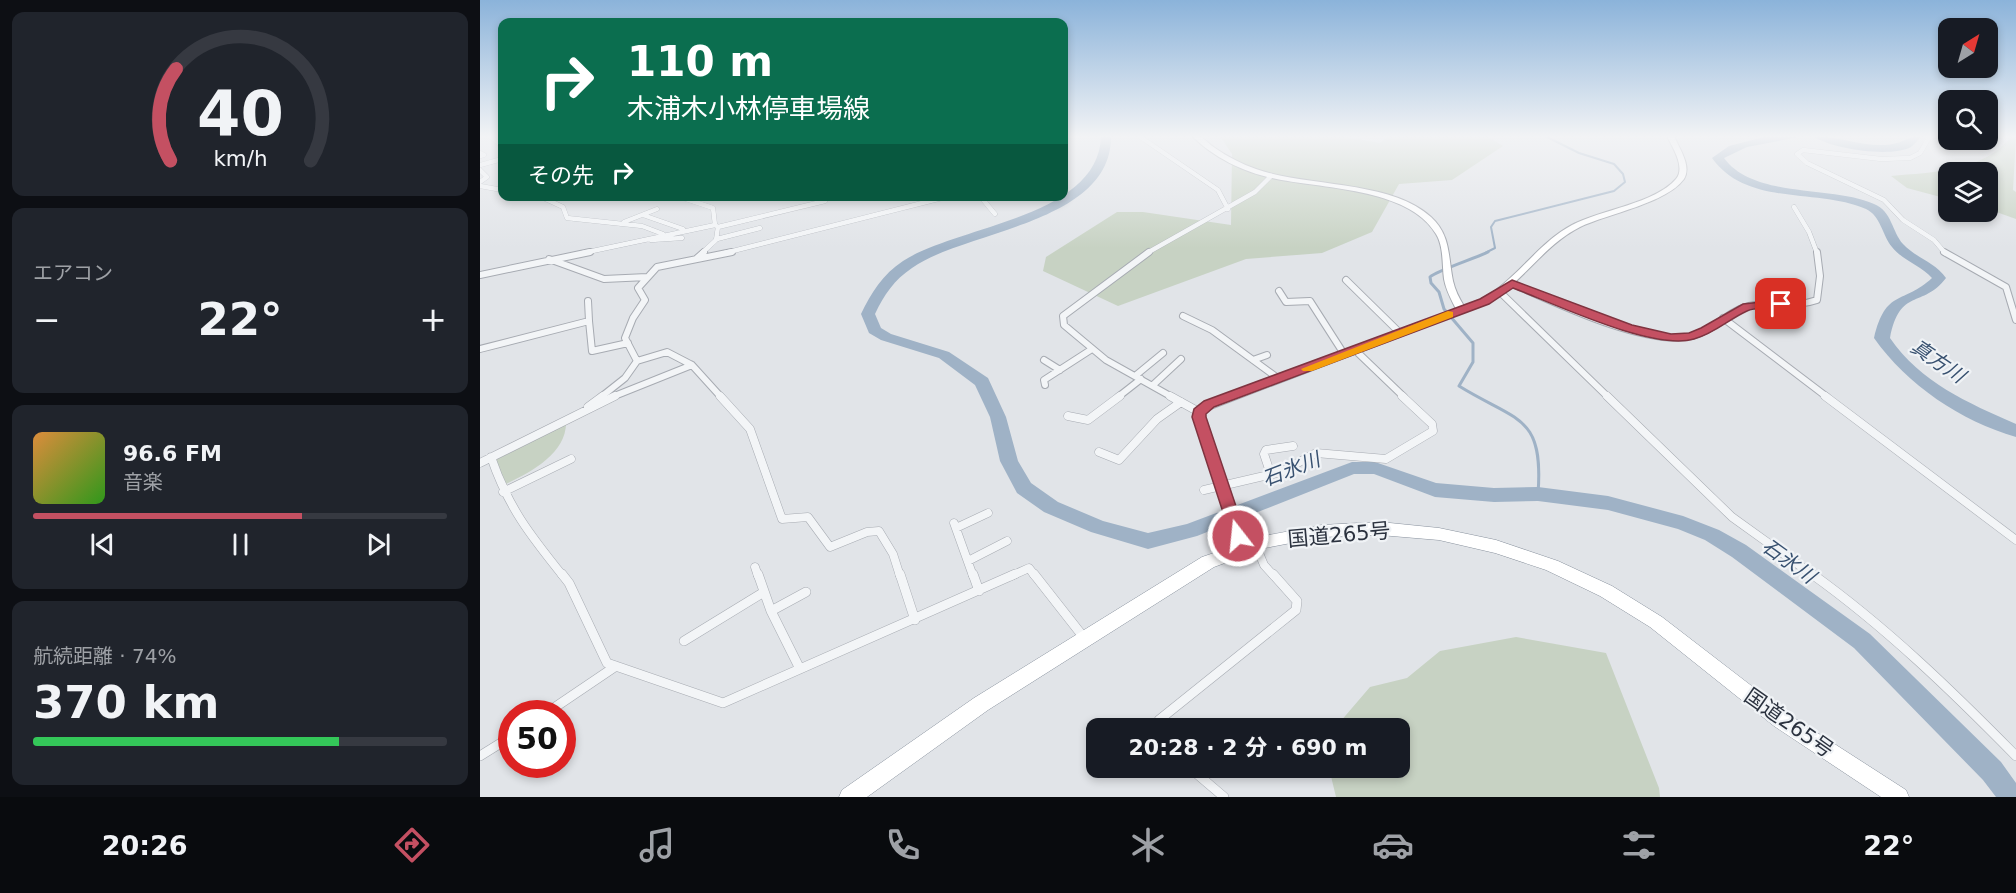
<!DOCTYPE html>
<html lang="ja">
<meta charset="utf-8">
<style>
body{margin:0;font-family:"DejaVu Sans","Noto Sans JP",sans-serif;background:#20242c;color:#f1f3f6;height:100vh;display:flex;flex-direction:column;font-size:22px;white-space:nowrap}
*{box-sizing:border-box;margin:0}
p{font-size:20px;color:#9ea1a6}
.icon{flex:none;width:33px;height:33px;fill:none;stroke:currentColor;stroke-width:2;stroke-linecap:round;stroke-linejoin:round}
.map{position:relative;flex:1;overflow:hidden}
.details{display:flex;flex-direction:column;gap:12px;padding:12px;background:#0d0f14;width:480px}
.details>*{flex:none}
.top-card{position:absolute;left:18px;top:18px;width:570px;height:183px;border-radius:12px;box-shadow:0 3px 9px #0003;background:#0b6e4f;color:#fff;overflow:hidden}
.needle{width:39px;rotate:37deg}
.tools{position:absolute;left:1458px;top:18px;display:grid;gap:12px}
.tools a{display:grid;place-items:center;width:60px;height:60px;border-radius:12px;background:#171b24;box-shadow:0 3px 9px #0003;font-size:30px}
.speed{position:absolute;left:18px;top:700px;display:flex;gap:12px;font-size:30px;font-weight:700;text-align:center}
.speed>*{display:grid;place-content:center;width:78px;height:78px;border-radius:50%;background:#171b24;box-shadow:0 3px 9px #0003;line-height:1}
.speed .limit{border:9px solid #d22;background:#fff;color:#111}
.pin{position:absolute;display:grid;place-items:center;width:51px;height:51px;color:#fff;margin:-26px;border-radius:12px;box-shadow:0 3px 9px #0006}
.me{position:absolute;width:66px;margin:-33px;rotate:344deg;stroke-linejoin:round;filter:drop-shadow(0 0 4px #0008)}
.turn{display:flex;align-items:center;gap:21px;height:126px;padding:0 30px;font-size:27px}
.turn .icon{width:78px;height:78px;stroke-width:2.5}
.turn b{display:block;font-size:42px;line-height:51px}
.then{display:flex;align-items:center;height:57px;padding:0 30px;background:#0003;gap:12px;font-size:22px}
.big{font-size:45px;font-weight:700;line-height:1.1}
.details .card{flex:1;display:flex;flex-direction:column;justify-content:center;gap:9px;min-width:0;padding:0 21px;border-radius:12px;background:#20242c}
.details .dial{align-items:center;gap:0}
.dial svg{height:156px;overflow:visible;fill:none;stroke:#363941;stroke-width:7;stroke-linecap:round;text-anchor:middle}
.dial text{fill:#f1f3f6;stroke:none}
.song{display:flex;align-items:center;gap:18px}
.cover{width:72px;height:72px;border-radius:9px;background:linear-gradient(135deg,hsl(30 70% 55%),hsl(110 70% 35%))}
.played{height:6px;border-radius:3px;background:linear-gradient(90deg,#c45062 65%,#363941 65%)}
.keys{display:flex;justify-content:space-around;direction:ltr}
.heat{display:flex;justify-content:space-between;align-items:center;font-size:33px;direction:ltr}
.charge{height:9px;border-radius:4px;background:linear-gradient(90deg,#34c759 74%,#363941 0)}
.trip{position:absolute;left:606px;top:718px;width:324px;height:60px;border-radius:12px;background:#171b24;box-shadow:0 3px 9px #0003;font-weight:700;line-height:60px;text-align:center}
.tab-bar{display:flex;height:96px;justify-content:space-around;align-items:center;background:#090b0e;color:#9ea1a6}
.tab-bar .icon{width:42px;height:42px}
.tab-bar .active{color:#c45062}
.tab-bar b{font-size:27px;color:#f1f3f6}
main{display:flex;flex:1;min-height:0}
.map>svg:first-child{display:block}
.green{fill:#c7d2c3}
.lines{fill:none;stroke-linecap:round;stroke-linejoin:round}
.stream-far1{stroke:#9fb2c6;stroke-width:2}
.stream{stroke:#9fb2c6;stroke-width:3}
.river{fill:#9fb2c6;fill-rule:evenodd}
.street-far3-casing{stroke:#a7abb2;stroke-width:5}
.street-far2-casing{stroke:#a7abb2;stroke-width:8}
.street-far1-casing{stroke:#a7abb2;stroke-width:9}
.street-casing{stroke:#a7abb2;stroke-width:10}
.secondary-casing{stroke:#a7abb2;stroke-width:2}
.highway-casing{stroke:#89929e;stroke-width:1}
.street-far3{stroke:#f3f5f7;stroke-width:4.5}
.street-far2{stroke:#f3f5f7;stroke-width:6}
.street-far1{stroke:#f3f5f7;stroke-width:8}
.street{stroke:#f3f5f7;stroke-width:9}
.secondary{fill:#fff;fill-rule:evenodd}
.highway{fill:#fff;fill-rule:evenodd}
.route{fill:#c45062;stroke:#7f3440;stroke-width:1.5}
.slow{fill:#f59e0b}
.labels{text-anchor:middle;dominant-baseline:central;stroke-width:4.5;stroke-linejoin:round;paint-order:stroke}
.water-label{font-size:20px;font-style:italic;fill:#385170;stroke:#f0f3f6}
.near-street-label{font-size:21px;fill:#2b323f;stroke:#f0f3f6}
</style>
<main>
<section class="details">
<div class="card dial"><svg viewBox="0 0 100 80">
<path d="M14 69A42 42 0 1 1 86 69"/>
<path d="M14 69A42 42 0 0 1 17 22" stroke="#c45062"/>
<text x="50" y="56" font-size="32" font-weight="700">40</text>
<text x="50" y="72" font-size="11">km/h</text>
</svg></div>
<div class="card"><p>エアコン</p>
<div class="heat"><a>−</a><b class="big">22°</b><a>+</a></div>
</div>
<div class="card">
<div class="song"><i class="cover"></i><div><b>96.6 FM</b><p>音楽</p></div></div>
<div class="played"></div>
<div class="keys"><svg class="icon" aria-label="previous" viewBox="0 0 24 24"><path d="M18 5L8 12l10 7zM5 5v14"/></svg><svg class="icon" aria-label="pause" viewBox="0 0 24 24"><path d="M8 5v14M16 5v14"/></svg><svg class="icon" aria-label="next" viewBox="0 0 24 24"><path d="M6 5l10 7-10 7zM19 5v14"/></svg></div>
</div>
<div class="card"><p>航続距離 · 74%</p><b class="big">370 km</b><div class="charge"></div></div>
</section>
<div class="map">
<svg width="1536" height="797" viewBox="0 0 1536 797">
<rect width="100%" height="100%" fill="#e1e4e8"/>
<!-- green -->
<path class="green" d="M740 136H859L900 143 909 136H1007L1023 146 972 180 919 184 892 232 842 253 766 259 638 306 563 271 566 257 637 212H663L751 225 752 154Z
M1532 136H1536L1533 190 1536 192V219L1508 209V172H1468V199L1427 188 1411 176C1453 172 1503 172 1532 136Z
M86 420C88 453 51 472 26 484L10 457Z
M1036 637 1126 653 1179 788 1180 797H856L849 768H920V729H854L890 687 927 678 960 651Z"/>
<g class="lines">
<!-- stream-far1 -->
<path class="stream-far1" d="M1005 253 1015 248 1011 227 1015 221 1134 191 1145 182 1143 174 1134 164 1099 153 1065 136"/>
<!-- stream -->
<path class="stream" d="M1008 252C996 258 956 271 950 277L951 283 959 292 964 309 993 343V362L979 386C1037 422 1064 414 1058 494"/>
<!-- river -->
<path class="river" d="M621 136H631C632 224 485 230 432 268 414 280 404 295 395 314L401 328 411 334 469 352 508 378 526 417 538 461 551 483 578 502 623 521 668 533 707 524 872 462H895L956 483 1014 488 1058 487 1128 496 1203 516 1239 530 1266 545 1390 634 1521 762 1536 783V797H1516L1503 780 1374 648 1252 557 1225 540 1198 529 1128 510 1058 501 1014 502 955 497 894 474H874L717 536 668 549 611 532 564 512 537 493 520 461 510 417 495 385 459 358 401 340 389 333 381 314C391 293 403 274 423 261 478 225 619 218 621 136Z
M1288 136H1324L1267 147 1244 158C1274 199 1351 185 1394 204 1412 211 1412 232 1423 244 1436 258 1455 262 1466 278 1442 309 1420 287 1410 338 1440 382 1488 403 1536 424V437C1481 421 1427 385 1394 338 1406 288 1423 305 1452 278 1440 265 1422 260 1412 247 1402 235 1401 216 1386 209 1337 188 1267 207 1232 158L1249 146Z
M1333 136C1357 136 1380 146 1405 145 1420 145 1428 136 1441 136 1438 140 1435 144 1431 147 1411 158 1351 149 1333 136Z"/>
<!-- street-far3 casing -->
<g class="street-far3-casing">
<path id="street-far3" d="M10 136 22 146
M659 136 738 190 748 209
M1450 136 1440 153 1430 158 1401 159 1323 150 1317 154 1327 163 1404 200 1423 220 1454 240 1465 253
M0 153 4 155 0 156
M0 165 22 159
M0 170 7 177 0 182
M0 186 22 190
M59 196 83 207 87 218 162 226 183 234
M197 196 233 208 235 225
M500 196 515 214
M1314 207 1329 232 1337 253
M163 215 203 229
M144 222 177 209
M238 227 345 201
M237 239 280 228
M171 240 202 238
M103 253 235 225 238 227 236 240 222 253
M245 253 470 196
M667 253 775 192 791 176"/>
</g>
<!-- street-far2 casing -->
<g class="street-far2-casing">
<path id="street-far2" d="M669 252 583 316 584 325 626 360 692 397
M1464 252 1526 287 1536 320
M69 259 124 279 167 277
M216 259 224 252
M0 275 110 252
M866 280 920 333
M1033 284C1076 303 1167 347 1212 336 1233 331 1248 311 1269 306 1292 301 1315 308 1337 300L1340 276 1337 252
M799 291 806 302 830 301 864 354
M1021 293 1128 397
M108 301 109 321
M703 316 732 330 799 379
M1243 318 1347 397
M0 349 109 321 112 351 148 343
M875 350 924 397
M564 360 580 370
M773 360 787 355
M157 361 187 352 212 365 241 397
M655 376 683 353
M565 385 564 380 612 349
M673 385 701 359
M121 397 145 378 157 361 145 338 153 318 165 300 158 288 177 267 252 252
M132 397 212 365
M638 397 661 379"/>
</g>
<!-- street-far1 casing -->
<g class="street-far1-casing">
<path id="street-far1" d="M240 396 270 429 302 519 328 517 350 547 387 532 399 531 413 554 420 576
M690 396 719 412
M1127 396 1252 517 1334 576
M1345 396 1536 540
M108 407 123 396
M588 416 608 420 640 396
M619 452 639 460 677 419 701 402
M11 457C28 507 50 535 83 576
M0 463 135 396
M791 475 784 454 786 450 813 446
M724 490 801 472 836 453 906 459 953 431 952 424 922 396
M23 492 91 459
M474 523 493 576
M476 528 508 513
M770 549 779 553 784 565 794 576
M488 561 527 541
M275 567 278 576
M531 576 549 568 555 576"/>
</g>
<!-- street casing -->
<g class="street-casing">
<path id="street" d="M82 574 89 583 127 663 243 703 535 574
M278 574 291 611 320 669
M420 574 435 620
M493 574 499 591
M554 574 605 639
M1332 574C1406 627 1472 691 1536 756
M291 611 326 592
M204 641 284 592
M65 714 136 666
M675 729 679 720 816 610 817 601 793 574
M0 756 32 736
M710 768 744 797"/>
</g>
<!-- secondary casing -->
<g class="secondary-casing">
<path id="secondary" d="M712 136C715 136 718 136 721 137 726 140 730 145 735 148 748 157 762 164 776 169 827 187 911 180 951 217 971 235 968 257 973 281 975 290 979 298 984 306 995 302 1006 297 1016 290 1043 270 1062 241 1092 225 1120 210 1176 203 1196 179 1206 167 1192 147 1187 136H1194C1199 148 1212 166 1204 179 1187 203 1127 214 1100 227 1064 245 1043 282 1008 303L728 410 724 413 764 534 772 547 770 551C761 554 756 544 752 536L714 417V412L720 406 976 309C971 299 966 290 964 279 962 265 964 247 956 234 928 187 840 189 792 178 763 172 733 157 712 136Z"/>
</g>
<!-- highway casing -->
<g class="highway-casing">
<path id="highway" d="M900 522 959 528 1016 540 1078 561 1132 586 1182 617 1308 714 1426 790 1429 797H1401L1294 726 1170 627 1120 596 1066 570 1015 553 959 540 900 535 842 537 785 548 734 567 508 710 387 797H359L362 790 494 698 722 557 784 536 842 525Z"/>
</g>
<!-- street-far3 -->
<use href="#street-far3" class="street-far3"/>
<!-- street-far2 -->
<use href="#street-far2" class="street-far2"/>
<!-- street-far1 -->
<use href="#street-far1" class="street-far1"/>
<!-- street -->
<use href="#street" class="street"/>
<!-- secondary -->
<use href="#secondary" class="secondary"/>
<!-- highway -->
<use href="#highway" class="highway"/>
</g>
<!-- sky -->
<linearGradient id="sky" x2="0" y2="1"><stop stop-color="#8bb3da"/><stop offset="0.55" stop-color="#f2f3f5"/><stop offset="1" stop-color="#f2f3f5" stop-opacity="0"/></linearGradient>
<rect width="1536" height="248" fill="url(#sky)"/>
<!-- route -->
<path class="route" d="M1032 280 1152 325 1191 334 1209 333 1221 328 1263 304 1301 300 1307 304C1297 313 1279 305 1267 311 1249 319 1234 334 1214 339 1173 351 1075 304 1033 288L1009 304 734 407 726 414V417L766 536 764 540H752L712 417 714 409 724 401 1000 299Z"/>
<!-- slow -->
<path class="slow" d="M968 311 973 312V317L832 371H823L821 369Z"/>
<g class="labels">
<!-- water labels -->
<g class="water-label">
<text transform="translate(1458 361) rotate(34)">真方川</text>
<text transform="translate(811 469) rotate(-21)">石氷川</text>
<text transform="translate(1309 561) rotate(36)">石氷川</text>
</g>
<!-- near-street labels -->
<g class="near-street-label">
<text transform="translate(859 535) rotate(-5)">国道265号</text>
<text transform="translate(1309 723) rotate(35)">国道265号</text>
</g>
</g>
</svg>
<div class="tools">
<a><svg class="needle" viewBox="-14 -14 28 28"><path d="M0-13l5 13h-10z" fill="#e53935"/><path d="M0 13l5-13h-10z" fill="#9ea1a6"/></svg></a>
<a><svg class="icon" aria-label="search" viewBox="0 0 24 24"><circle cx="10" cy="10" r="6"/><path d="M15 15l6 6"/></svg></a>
<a><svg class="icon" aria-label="layers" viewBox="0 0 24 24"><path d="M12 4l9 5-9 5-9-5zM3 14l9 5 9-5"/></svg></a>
</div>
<div class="speed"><div class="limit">50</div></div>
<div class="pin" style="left:1301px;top:304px;background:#d93025"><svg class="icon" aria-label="arrive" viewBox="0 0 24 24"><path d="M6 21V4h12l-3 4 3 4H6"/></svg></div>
<svg class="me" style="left:758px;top:536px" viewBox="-20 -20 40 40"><circle r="17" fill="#c45062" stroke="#fff" stroke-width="3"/><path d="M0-11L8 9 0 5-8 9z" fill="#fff"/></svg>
<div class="trip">20:28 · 2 分 · 690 m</div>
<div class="top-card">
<div class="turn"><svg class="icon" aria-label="right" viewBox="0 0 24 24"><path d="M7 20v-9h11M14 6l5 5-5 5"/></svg><div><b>110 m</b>木浦木小林停車場線</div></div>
<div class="then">その先<svg class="icon" aria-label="right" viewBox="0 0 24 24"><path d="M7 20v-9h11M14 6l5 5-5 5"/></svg></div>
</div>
</div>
</main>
<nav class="tab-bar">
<b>20:26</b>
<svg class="icon active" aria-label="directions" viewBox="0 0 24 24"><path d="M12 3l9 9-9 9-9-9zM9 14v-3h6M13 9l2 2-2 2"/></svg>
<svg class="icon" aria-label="music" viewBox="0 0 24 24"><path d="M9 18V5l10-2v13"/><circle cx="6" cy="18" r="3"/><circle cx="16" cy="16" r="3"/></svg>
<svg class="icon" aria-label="phone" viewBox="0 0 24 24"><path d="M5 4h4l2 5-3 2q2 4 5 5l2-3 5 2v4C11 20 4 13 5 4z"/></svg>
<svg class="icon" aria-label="climate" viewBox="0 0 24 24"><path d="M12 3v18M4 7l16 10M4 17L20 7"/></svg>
<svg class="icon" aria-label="car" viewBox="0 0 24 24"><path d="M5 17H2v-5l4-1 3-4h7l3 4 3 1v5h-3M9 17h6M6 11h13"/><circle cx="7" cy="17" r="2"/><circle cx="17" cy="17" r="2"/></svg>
<svg class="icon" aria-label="filters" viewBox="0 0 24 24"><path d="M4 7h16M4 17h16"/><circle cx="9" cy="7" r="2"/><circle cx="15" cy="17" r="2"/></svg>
<b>22°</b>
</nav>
